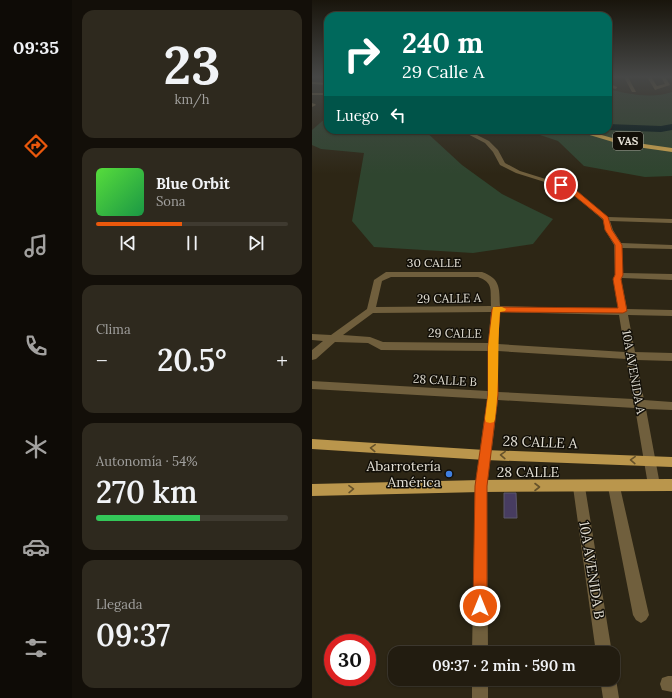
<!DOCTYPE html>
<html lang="es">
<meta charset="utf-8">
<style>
body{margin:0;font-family:Lora,serif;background:#2e291e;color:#f1f3f6;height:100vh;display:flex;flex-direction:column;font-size:15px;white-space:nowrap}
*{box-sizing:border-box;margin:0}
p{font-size:13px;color:#a2a19f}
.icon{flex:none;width:22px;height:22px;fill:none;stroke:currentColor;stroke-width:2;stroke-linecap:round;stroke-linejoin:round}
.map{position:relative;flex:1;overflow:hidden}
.sheet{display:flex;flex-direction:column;gap:10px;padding:10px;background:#130f09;width:240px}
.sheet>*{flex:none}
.banner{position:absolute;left:12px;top:12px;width:288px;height:122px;border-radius:12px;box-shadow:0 1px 3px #0004,0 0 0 1px #3f3a30;background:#00695c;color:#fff;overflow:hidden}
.speed{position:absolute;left:12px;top:634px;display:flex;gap:8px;font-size:20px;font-weight:700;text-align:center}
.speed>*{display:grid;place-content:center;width:52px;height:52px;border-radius:50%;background:#221c10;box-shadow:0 1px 3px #0004,0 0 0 1px #3f3a30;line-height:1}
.speed .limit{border:6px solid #d22;background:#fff;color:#111}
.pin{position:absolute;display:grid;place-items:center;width:34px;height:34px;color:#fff;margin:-17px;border:2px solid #fff;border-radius:50%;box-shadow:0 1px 4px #0007}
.me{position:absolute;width:44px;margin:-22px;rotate:0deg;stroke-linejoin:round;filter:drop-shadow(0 0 3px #0008)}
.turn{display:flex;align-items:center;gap:14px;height:84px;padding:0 12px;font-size:18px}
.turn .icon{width:52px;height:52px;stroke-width:2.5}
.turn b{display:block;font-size:28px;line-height:34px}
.then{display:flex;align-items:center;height:38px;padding:0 12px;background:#0003;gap:8px;font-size:15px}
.big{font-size:30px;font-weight:600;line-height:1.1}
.sheet .widget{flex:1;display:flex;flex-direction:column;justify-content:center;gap:6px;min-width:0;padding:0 14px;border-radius:12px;background:#2e291e}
.sheet .dial{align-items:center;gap:0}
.dial b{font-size:52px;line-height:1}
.song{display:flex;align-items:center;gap:12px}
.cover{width:48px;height:48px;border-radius:6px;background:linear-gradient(135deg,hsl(110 70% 55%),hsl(140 70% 35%))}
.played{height:4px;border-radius:2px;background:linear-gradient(90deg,#ea580c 45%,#3f3a30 45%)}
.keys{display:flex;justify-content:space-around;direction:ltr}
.heat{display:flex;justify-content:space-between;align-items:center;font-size:22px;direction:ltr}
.charge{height:6px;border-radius:3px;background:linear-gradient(90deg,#34c759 54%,#3f3a30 0)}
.trip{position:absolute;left:76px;top:646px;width:232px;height:40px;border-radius:12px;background:#221c10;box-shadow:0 1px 3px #0004,0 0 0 1px #3f3a30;font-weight:600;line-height:40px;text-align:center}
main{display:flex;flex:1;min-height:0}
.dock{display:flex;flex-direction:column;width:72px;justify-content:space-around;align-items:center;background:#0e0b06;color:#a2a19f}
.dock .icon{width:28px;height:28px}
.dock .selected{color:#ea580c}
.dock b{font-size:18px;color:#f1f3f6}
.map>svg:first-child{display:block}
.green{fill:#2f452f}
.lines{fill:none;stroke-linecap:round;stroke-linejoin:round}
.river{fill:#00171a;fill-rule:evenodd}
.building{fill:#473c60;stroke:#5d586b}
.minor{fill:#705f3d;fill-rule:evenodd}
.major{fill:#ba964c;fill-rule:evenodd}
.highway{fill:#d7ac50;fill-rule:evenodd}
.oneway{stroke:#66522a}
.route{fill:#ea580c;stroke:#983908}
.slow{fill:#f59e0b}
.shop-dot{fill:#3f7fe0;stroke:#120f08;stroke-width:1.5}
.labels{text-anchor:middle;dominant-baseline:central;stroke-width:3;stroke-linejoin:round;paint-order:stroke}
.shield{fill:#120f08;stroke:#a4a197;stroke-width:1}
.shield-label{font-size:11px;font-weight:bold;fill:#e3dfd4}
.street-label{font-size:12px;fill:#e3dfd4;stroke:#120f08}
.near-street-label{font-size:14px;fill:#e3dfd4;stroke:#120f08}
.near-poi-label{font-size:14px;fill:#e3dfd4;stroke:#120f08;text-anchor:end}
</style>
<main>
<nav class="dock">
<b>09:35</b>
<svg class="icon selected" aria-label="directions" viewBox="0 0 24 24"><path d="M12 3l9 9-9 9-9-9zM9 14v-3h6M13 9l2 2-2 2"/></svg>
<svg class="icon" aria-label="music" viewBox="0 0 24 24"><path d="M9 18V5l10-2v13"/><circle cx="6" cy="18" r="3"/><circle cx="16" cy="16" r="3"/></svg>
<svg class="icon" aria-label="phone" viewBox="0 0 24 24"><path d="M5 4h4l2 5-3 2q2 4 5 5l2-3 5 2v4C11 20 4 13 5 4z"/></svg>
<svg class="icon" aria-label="climate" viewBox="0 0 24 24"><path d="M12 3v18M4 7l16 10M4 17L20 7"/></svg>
<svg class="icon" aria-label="car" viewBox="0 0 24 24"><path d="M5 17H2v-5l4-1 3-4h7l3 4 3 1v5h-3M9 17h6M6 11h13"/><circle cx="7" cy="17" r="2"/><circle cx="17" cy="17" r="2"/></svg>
<svg class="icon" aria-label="filters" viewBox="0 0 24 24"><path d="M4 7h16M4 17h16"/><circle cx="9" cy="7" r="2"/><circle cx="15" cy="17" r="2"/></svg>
</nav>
<section class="sheet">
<div class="widget dial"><b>23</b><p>km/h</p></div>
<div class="widget">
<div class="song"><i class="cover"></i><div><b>Blue Orbit</b><p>Sona</p></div></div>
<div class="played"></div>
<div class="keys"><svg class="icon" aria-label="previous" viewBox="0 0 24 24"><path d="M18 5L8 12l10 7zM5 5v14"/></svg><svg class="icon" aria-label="pause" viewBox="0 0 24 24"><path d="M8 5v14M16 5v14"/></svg><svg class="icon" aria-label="next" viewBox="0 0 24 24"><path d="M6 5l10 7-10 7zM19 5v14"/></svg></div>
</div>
<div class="widget"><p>Clima</p>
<div class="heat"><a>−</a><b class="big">20.5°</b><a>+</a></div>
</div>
<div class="widget"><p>Autonomía · 54%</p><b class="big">270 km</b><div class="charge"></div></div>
<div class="widget"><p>Llegada</p><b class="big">09:37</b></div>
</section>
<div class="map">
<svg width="360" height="698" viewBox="0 0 360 698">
<rect width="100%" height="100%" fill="#2d2615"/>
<!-- green -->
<path class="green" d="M296 89C316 94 340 99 360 92V176L333 177 272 166 246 141 213 130H296Z
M16 116V130H112L150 165 190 194 241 219 221 244 161 253 62 247 40 221 52 153 9 149 0 145V130Z"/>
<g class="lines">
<!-- river -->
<path class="river" d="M296 124 349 126 360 124V130L349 132 296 130Z"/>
</g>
<!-- building -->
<path class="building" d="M192 493H204L205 518H192Z"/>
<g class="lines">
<!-- minor -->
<path class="minor" d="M312 77H316L324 92H320Z
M335 77H339L345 86 353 84 349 77H353L358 85 343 90Z
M0 82 16 83V85L0 84Z
M296 83 305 87V88L303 89 296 86Z
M0 93H16V95H0Z
M0 103 3 104 4 105 0 107Z
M148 130H155L177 141 186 150 193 163 208 171 259 187 296 217 360 219V223L298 221 301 230 309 243 360 245V249L310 248 311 273 360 274V280L310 278 309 279 315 309 360 310V316L316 315 323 352 360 353V361L325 360 332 400 360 402V410L334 409 348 485 346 489 342 491 338 489 336 485 323 408 186 400 175 486 176 653H160L163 486 175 399 0 389V381L176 391V351L69 350 56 343 23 342 4 359 0 360V350L11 341 0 340V334L19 335 55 309 62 280 74 272H170C189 279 187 288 188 306L306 309 301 279 303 275 302 245 293 230 291 220 255 189 204 173 188 165 181 152 173 143ZM79 277H166C182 283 178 290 179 306L64 307 70 281ZM179 312 176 343 71 342 58 337 31 335 61 313ZM188 312 307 315 313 352 186 344ZM186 351 314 359 321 399 186 392Z
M267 481 271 483 273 487 300 653H284L261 487 263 483Z
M302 481 306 483 308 487 337 615 334 620 329 623 324 620 321 615 296 487 298 483Z
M301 673 304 679 307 698H291L288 679H301Z
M356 676H360V692L350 690 348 684 350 678Z
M160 679H176V698H160Z"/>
<!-- major -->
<path class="major" d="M0 439 173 450 360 457V467L173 460 0 449Z
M360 479V491L169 492 0 496V484L169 480Z"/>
<!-- highway -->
<path class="highway" d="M261 130H272L311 141 360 148V152L311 145Z"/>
</g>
<!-- one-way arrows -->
<defs><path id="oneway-chevron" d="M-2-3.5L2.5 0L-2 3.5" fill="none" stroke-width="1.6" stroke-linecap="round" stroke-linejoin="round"/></defs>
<g class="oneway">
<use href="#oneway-chevron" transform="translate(61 448) rotate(-177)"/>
<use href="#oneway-chevron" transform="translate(191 455) rotate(-178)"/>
<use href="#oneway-chevron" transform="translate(321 460) rotate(-178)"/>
<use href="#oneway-chevron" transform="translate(225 487)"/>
<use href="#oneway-chevron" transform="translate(39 489) rotate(-1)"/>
</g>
<!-- sky -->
<linearGradient id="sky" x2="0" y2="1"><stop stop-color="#19150c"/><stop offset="0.44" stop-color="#464746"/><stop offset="1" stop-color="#464746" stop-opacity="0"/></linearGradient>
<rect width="360" height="174" fill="url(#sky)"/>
<!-- route -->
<path class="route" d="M247 183 259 186 296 217 300 230 310 245 311 275 309 279 315 311 311 313 188 312 185 347 186 395 175 486V606L173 611 168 613 163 611 161 606 163 486 176 395V347L180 309 184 307 306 308 301 279 303 275V245L293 230 291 219 254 189 247 186Z"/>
<!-- slow -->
<path class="slow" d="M181 307H190L194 309 193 311 188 312C185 348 188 383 183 419L182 422 178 423 174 422 173 419 176 395V347Z"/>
<!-- markers -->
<circle class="shop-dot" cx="137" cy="474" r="4"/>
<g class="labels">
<!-- shield labels -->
<rect class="shield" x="301" y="132" width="30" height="18" rx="3"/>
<g class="shield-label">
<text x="316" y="141">VAS</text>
</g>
<!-- street labels -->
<g class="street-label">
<text x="122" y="262">30 CALLE</text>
<text transform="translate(137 298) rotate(-1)">29 CALLE A</text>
<text transform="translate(143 333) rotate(1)">29 CALLE</text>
<text transform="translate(322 372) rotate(80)">10A AVENIDA A</text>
<text transform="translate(133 380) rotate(3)">28 CALLE B</text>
</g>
<!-- near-street labels -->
<g class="near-street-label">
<text transform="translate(228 442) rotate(2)">28 CALLE A</text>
<text x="216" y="472">28 CALLE</text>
<text transform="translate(280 570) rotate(81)">10A AVENIDA B</text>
</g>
<!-- near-poi labels -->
<g class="near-poi-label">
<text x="129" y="466">Abarrotería<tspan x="129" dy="16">América</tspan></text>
</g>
</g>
</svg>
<div class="speed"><div class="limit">30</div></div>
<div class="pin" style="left:249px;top:185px;background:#d93025"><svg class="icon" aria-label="arrive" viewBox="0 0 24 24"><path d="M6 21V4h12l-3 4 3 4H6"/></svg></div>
<svg class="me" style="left:168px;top:606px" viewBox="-20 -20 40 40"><circle r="17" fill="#ea580c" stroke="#fff" stroke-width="3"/><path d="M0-11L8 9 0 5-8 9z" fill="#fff"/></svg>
<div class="trip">09:37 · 2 min · 590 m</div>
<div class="banner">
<div class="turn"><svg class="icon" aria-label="right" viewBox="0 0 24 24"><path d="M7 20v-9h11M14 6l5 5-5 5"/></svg><div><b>240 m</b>29 Calle A</div></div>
<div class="then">Luego<svg class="icon" aria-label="left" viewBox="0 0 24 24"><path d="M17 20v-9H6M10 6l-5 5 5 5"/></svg></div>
</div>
</div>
</main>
